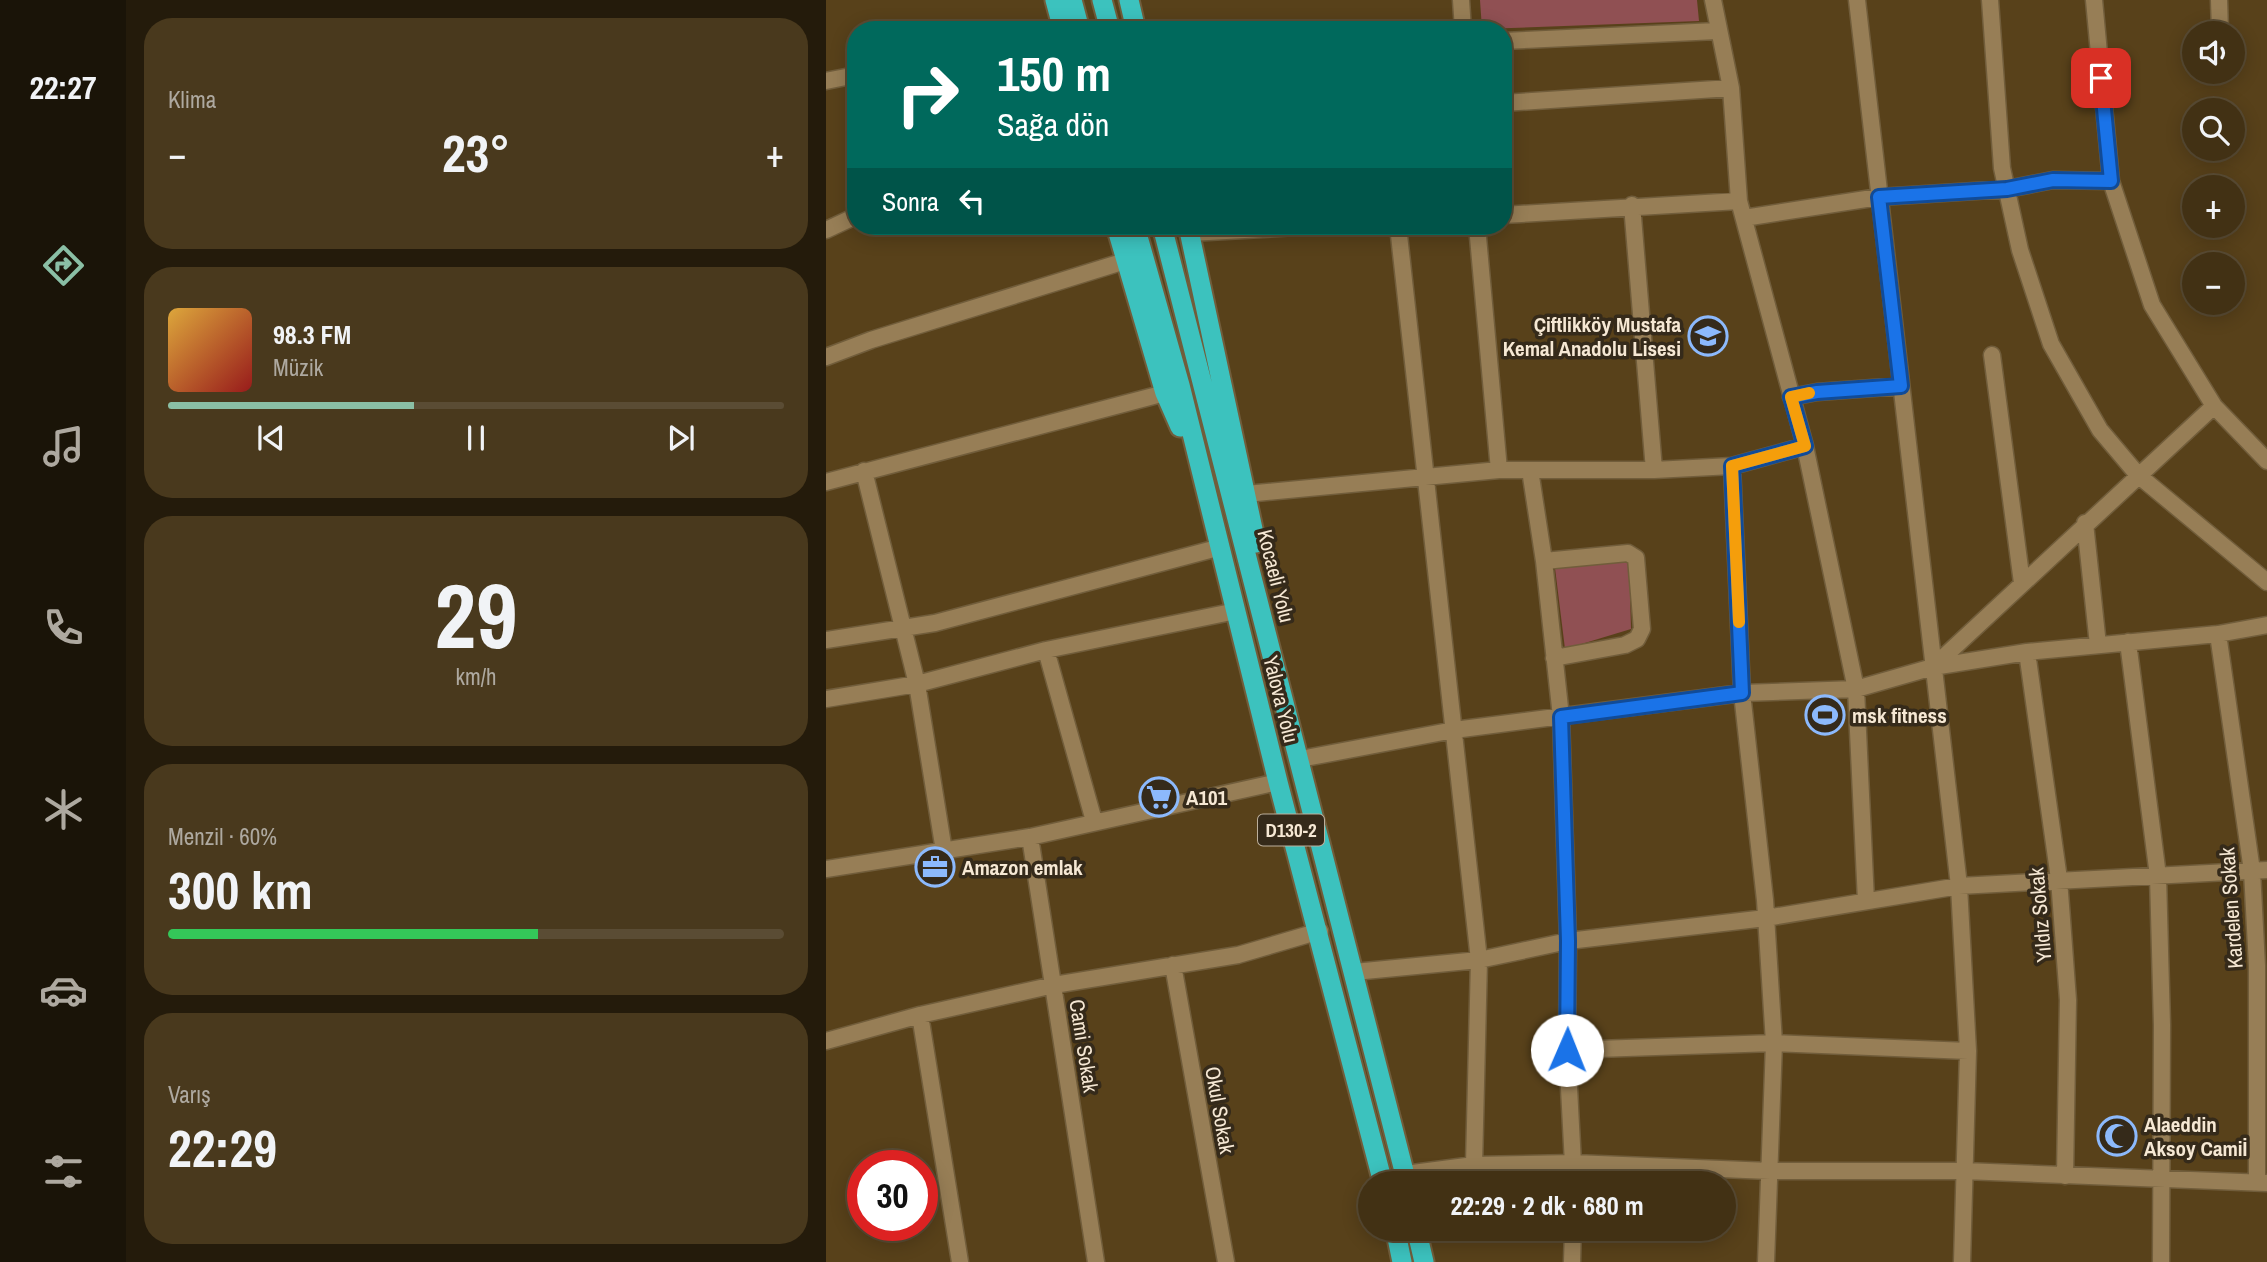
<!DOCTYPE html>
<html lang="tr">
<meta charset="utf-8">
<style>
body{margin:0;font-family:"Archivo Narrow",sans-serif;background:#49391d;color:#f1f3f6;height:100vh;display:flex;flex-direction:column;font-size:26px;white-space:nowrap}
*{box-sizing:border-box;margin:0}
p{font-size:23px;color:#aea9a0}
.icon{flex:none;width:38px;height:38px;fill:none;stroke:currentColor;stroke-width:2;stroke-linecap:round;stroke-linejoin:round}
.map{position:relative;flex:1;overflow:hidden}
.sheet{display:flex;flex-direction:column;gap:18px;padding:18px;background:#241b0b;width:700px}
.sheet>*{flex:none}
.hud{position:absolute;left:21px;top:21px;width:665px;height:214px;border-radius:28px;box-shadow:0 4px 18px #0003,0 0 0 2px #5a4c34;background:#00695c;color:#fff;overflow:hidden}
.tools{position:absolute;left:1356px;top:21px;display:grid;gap:14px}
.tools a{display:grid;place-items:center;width:63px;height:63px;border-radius:50%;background:#423114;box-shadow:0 4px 18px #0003,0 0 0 2px #5a4c34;font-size:35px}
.speed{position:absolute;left:21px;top:1150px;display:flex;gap:14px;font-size:35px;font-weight:700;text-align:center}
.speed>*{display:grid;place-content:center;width:91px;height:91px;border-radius:50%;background:#423114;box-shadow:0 4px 18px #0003,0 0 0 2px #5a4c34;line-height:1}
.speed .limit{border:10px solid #d22;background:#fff;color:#111}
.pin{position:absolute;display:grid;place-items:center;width:60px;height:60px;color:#fff;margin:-30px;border-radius:14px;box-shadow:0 4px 10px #0006}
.me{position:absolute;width:77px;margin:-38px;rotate:1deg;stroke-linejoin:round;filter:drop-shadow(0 0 5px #0008)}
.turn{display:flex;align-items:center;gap:24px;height:147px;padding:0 35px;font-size:32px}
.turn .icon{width:91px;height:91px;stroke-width:2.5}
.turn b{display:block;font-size:49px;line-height:60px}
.then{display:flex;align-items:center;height:66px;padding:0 35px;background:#0003;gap:14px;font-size:26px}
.big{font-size:52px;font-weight:700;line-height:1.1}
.sheet .card{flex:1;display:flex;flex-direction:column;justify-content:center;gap:10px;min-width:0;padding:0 24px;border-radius:28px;background:#49391d}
.sheet .dial{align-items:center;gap:0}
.dial b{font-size:91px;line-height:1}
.song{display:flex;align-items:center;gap:21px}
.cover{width:84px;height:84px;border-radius:10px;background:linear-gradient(135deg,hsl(40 70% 55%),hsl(0 70% 35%))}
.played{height:7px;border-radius:4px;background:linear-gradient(90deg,#8abfa5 40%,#5a4c34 40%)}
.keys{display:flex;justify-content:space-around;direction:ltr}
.heat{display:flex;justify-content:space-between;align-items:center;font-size:38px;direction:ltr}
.charge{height:10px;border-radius:5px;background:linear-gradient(90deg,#34c759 60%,#5a4c34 0)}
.trip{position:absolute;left:532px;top:1171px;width:378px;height:70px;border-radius:35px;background:#423114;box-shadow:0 4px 18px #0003,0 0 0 2px #5a4c34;font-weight:700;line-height:70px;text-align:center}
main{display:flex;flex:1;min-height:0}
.tab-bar{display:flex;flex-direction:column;width:126px;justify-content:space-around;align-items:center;background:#1a1408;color:#aea9a0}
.tab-bar .icon{width:49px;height:49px}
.tab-bar .current{color:#8abfa5}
.tab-bar b{font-size:32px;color:#f1f3f6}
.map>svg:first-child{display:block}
.green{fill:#905053}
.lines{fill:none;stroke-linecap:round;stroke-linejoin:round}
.minor-casing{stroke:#715d3b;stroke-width:19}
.trunk-casing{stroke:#715d3b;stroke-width:23}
.minor{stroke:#977e56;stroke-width:16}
.trunk{stroke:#3cc2be;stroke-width:19}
.route-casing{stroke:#114b97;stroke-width:18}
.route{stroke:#1a73e8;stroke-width:12}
.slow{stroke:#f59e0b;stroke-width:12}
.labels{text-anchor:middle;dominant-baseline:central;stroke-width:7;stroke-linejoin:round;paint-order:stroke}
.shield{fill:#352a1a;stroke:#bcaf9c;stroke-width:2}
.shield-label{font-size:19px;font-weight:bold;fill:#f6e8d4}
.poi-label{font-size:21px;font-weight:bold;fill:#f6e8d4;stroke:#352a1a;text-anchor:start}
.street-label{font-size:21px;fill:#f6e8d4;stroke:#352a1a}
</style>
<main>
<nav class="tab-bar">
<b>22:27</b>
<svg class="icon current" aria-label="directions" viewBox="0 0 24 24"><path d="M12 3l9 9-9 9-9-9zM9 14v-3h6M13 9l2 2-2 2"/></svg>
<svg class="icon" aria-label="music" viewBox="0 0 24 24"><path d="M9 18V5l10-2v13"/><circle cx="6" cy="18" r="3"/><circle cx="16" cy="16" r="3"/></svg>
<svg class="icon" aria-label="phone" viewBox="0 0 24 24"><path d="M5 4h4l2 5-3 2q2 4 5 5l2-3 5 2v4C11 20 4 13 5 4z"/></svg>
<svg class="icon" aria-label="climate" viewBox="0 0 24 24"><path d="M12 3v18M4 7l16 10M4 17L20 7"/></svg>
<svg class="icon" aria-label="car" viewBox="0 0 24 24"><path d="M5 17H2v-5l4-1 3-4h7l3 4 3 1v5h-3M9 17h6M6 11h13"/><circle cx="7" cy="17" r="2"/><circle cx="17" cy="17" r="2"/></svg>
<svg class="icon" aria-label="filters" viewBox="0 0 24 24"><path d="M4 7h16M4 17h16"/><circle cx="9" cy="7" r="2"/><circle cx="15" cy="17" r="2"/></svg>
</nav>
<section class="sheet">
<div class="card"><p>Klima</p>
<div class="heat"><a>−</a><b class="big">23°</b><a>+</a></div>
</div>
<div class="card">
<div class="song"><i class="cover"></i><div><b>98.3 FM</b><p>Müzik</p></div></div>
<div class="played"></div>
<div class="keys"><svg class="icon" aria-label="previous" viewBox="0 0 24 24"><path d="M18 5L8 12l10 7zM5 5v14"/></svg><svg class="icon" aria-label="pause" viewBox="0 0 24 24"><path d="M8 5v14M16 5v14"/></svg><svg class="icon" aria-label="next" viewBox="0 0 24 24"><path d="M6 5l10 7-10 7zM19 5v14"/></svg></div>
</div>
<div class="card dial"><b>29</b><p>km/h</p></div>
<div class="card"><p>Menzil · 60%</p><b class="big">300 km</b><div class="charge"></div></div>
<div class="card"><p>Varış</p><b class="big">22:29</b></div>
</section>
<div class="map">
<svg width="1441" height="1262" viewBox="0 0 1441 1262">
<rect width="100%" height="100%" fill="#58411a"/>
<!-- green -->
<path class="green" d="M654 0H871L873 21 656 29Z
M803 560 805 629 739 649 729 568Z"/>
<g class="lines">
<!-- minor casing -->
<g class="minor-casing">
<path id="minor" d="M635 0 637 30
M887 0 905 88 913 201 979 446 1030 689 1040 901
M1031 0 1133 886 1142 1051 1136 1262
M1164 0 1176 168 1194 250 1225 344 1274 430 1312 475 1441 582
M1268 0 1285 181 1326 305 1388 406 1441 461
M1393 0 1394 31
M677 41 891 31
M0 81 30 75
M677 103 905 88
M806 205 828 470
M677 215 913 201
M918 218 1053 197 1181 189 1227 180 1285 181
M572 226 653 960 648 1165
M651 226 673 470
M0 230 30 216
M364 233 488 226
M1166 355 1196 583
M0 357 45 340 299 261
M965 397 991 392 1075 386
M906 466 916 693 939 900 948 1043 940 1262
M704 470 718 561 735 717 742 941 741 1050 748 1183
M38 471 91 684 118 851
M0 482 339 393
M420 494 673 470H828L906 466 979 446
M1259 523 1272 645
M718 561 802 553 810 558 816 629 811 639 799 645 728 658
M1392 634 1426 871 1431 966V1182
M0 640 109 623 395 547
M1302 642 1332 876 1336 1025 1335 1262
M220 650 268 821
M1201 652 1233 879 1242 1000 1239 1176
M1108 666 1388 406
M0 699 91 684 220 650 410 611
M474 759 628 730 916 693 1030 689 1107 667 1201 652 1392 634 1441 625
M204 837 270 1262
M0 869 204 837 452 782
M347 965 400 1262
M528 972 653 960 742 941 940 918 1133 886 1441 870
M94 1015 134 1262
M0 1041 94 1015 228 985 412 955 494 931
M741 1050 948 1043 1142 1051
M579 1174 648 1165 748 1163 944 1171H1138L1441 1183
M746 1262 747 1228"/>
</g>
<!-- trunk casing -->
<g class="trunk-casing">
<path id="trunk" d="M229 0 237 30
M246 0 254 30
M276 0 284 30
M303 0 310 30
M290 226 339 393 354 427
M309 226 354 385 452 782 557 1183
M336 226 581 1183
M362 226 430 543
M569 1228 576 1262
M590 1228 598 1262"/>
</g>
<!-- minor -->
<use href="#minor" class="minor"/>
<!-- trunk -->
<use href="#trunk" class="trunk"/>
</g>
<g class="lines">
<!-- route casing -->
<g class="route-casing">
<path id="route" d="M741 1050 742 941 735 717 916 693 906 466 979 446 965 397 991 392 1075 386 1053 197 1181 189 1227 180 1285 181 1275 78"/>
</g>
<!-- route -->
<use href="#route" class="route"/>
<!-- slow -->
<path class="slow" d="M913 622 906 466 979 446 965 397 983 393"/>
</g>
<!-- icons -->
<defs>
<g id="school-ring" transform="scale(2.0125)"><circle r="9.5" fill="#352a1a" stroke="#8cb9fc" stroke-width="1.5"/><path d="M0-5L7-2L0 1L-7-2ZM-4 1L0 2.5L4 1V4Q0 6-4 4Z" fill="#8cb9fc"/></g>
<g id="stadium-ring" transform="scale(2.0125)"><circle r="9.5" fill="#352a1a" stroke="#8cb9fc" stroke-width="1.5"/><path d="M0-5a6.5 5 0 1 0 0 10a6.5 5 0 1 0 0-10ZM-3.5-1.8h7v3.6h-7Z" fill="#8cb9fc"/></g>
<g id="supermarket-ring" transform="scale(2.0125)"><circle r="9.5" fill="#352a1a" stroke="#8cb9fc" stroke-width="1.5"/><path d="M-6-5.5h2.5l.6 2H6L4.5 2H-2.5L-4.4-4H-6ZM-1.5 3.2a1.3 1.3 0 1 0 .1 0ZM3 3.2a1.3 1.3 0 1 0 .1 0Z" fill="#8cb9fc"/></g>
<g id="office-ring" transform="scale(2.0125)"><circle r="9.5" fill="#352a1a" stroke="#8cb9fc" stroke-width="1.5"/><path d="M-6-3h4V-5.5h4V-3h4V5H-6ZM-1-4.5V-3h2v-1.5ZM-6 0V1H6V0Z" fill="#8cb9fc"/></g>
<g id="mosque-ring" transform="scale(2.0125)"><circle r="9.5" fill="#352a1a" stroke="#8cb9fc" stroke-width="1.5"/><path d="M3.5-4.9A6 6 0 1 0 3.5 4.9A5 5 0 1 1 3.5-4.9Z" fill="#8cb9fc"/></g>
</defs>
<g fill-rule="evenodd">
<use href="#school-ring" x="882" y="336"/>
<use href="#stadium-ring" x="999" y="715"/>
<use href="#supermarket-ring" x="333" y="797"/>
<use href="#office-ring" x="109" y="867"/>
<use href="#mosque-ring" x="1291" y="1136"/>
</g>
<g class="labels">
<!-- shield labels -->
<rect class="shield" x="432" y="814.5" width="66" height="31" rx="5"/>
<g class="shield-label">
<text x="465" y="830">D130-2</text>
</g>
<!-- poi labels -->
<g class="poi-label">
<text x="855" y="324" text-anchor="end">Çiftlikköy Mustafa<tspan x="855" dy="24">Kemal Anadolu Lisesi</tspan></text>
<text x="1026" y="715">msk fitness</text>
<text x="360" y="797">A101</text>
<text x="136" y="867">Amazon emlak</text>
<text x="1318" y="1124">Alaeddin<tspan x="1318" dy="24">Aksoy Camiİ</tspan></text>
</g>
<!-- street labels -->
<g class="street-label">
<text transform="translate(450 576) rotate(76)">Kocaeli̇ Yolu</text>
<text transform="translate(455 699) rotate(76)">Yalova Yolu</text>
<text transform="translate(1405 908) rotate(-94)">Kardelen Sokak</text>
<text transform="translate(1214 915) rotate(-95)">Yıldız Sokak</text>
<text transform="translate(258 1046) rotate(81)">Cami Sokak</text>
<text transform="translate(394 1110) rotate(80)">Okul Sokak</text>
</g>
</g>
</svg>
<div class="tools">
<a><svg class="icon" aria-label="sound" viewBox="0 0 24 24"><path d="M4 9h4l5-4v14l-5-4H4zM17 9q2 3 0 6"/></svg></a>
<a><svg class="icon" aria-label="search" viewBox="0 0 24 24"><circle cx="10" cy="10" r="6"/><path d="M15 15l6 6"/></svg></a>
<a>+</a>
<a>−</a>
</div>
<div class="speed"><div class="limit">30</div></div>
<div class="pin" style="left:1275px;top:78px;background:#d93025"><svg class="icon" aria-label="arrive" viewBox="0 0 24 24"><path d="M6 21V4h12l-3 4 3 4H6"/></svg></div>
<svg class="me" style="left:741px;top:1050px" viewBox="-20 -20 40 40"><circle r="19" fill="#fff"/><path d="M0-13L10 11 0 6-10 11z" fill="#1a73e8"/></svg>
<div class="trip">22:29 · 2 dk · 680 m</div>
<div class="hud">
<div class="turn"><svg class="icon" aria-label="right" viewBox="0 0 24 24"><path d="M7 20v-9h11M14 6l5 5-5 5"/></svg><div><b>150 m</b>Sağa dön</div></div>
<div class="then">Sonra<svg class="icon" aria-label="left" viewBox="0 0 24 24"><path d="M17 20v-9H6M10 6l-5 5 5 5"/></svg></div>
</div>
</div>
</main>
